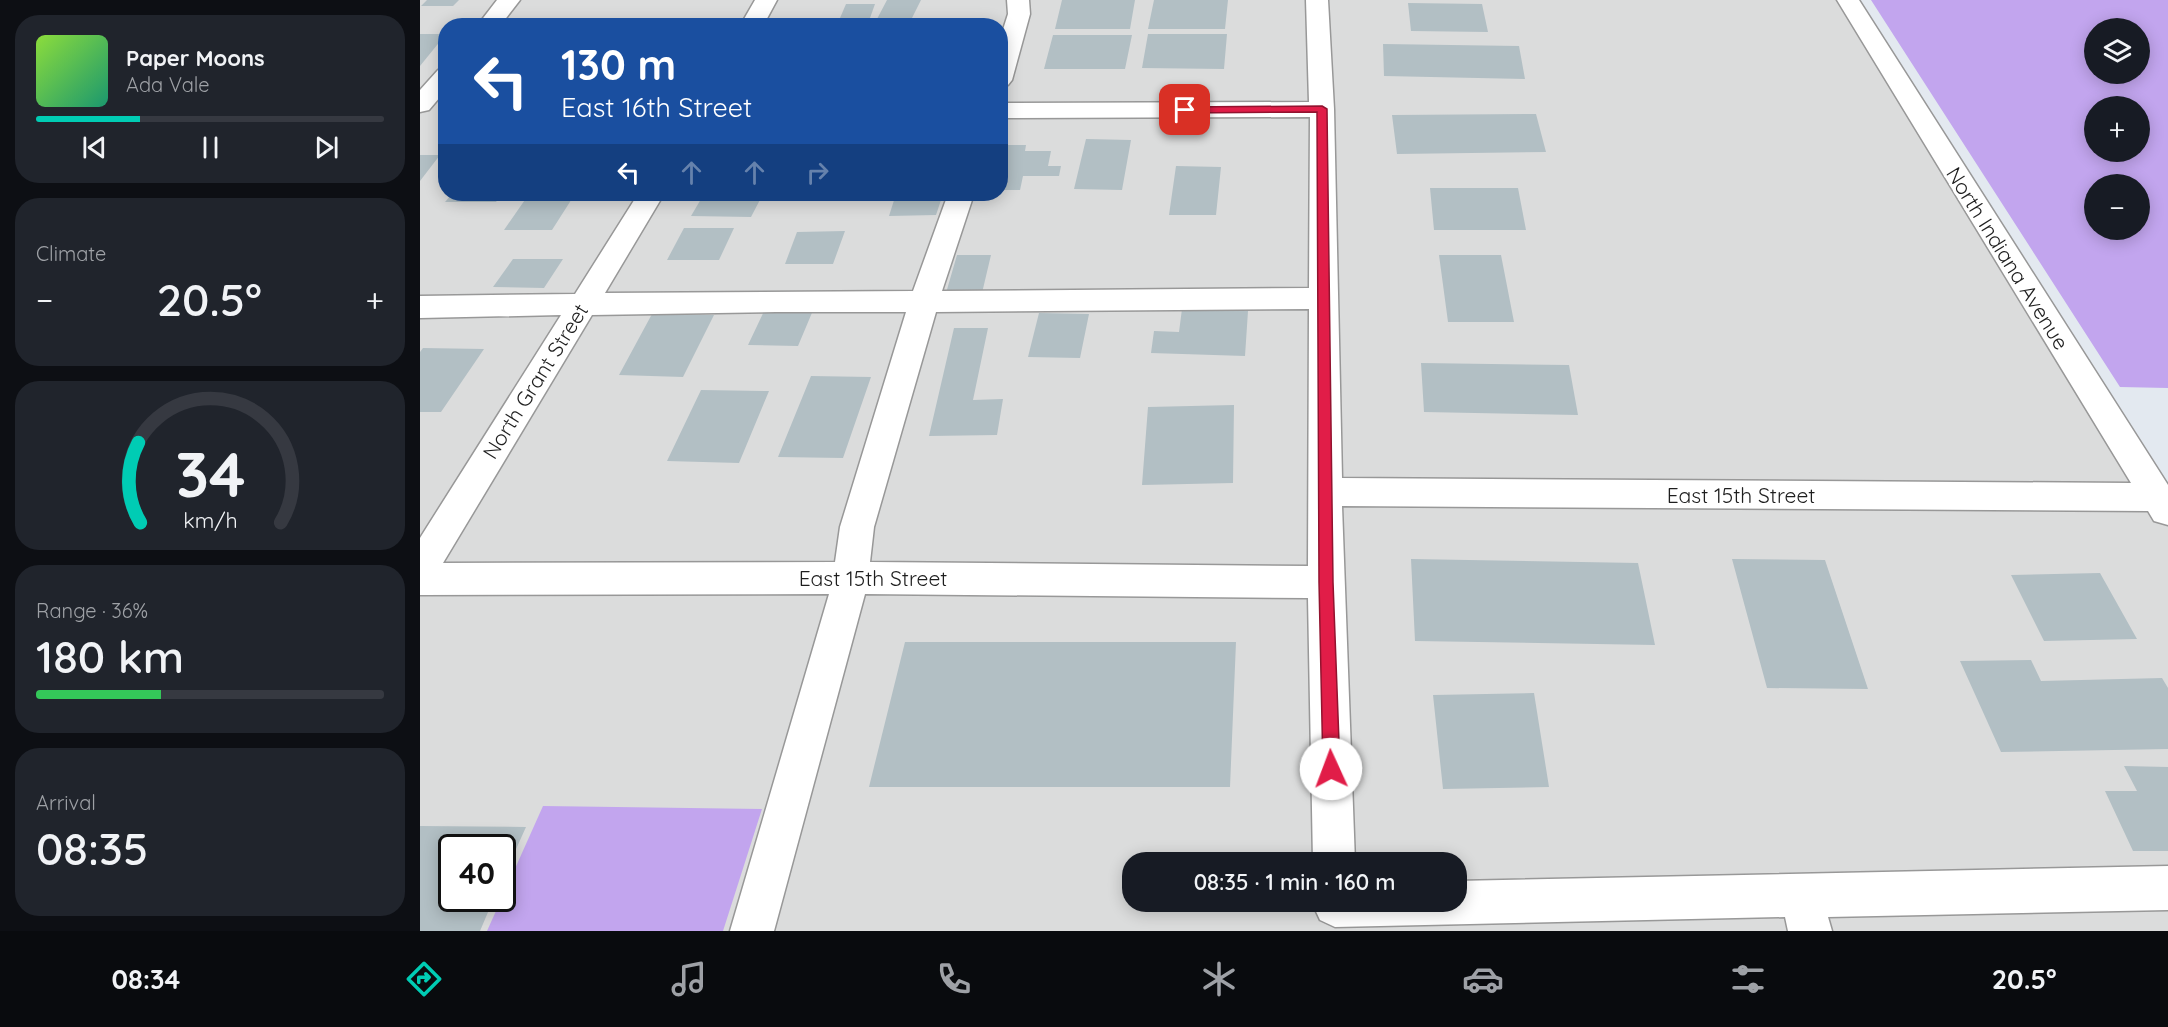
<!DOCTYPE html>
<meta charset="utf-8">
<style>
body{margin:0;font-family:Quicksand,sans-serif;background:#20242c;color:#f1f3f6;height:100vh;display:flex;flex-direction:column;font-size:22px;white-space:nowrap}
*{box-sizing:border-box;margin:0}
p{font-size:20px;color:#9ea1a6}
.icon{flex:none;width:33px;height:33px;fill:none;stroke:currentColor;stroke-width:2;stroke-linecap:round;stroke-linejoin:round}
.map{position:relative;flex:1;overflow:hidden}
.details{display:flex;flex-direction:column;gap:15px;padding:15px;background:#0d0f14;width:420px}
.details>*{flex:none}
.banner{position:absolute;left:18px;top:18px;width:570px;height:183px;border-radius:24px;box-shadow:0 3px 15px #0003;background:#1a4fa0;color:#fff;overflow:hidden}
.buttons{position:absolute;left:1664px;top:18px;display:grid;gap:12px}
.buttons a{display:grid;place-items:center;width:66px;height:66px;border-radius:50%;background:#171b24;box-shadow:0 3px 15px #0003;font-size:30px}
.speed{position:absolute;left:18px;top:834px;display:flex;gap:12px;font-size:30px;font-weight:700;text-align:center}
.speed>*{display:grid;place-content:center;width:78px;height:78px;border-radius:50%;background:#171b24;box-shadow:0 3px 15px #0003;line-height:1}
.speed .limit{border:3px solid #111;border-radius:9px;background:#fff;color:#111}
.pin{position:absolute;display:grid;place-items:center;width:51px;height:51px;color:#fff;margin:-26px;border-radius:12px;box-shadow:0 3px 9px #0006}
.me{position:absolute;width:66px;margin:-33px;rotate:358deg;stroke-linejoin:round;filter:drop-shadow(0 0 4px #0008)}
.turn{display:flex;align-items:center;gap:21px;height:126px;padding:0 24px;font-size:27px}
.turn .icon{width:78px;height:78px;stroke-width:2.5}
.turn b{display:block;font-size:42px;line-height:51px}
.lanes{display:flex;align-items:center;height:57px;padding:0 24px;background:#0003;justify-content:center;gap:30px;direction:ltr}
.lanes .off{opacity:.35}
.big{font-size:45px;font-weight:600;line-height:1.1}
.details .tile{flex:1;display:flex;flex-direction:column;justify-content:center;gap:9px;min-width:0;padding:0 21px;border-radius:24px;background:#20242c}
.details .dial{align-items:center;gap:0}
.dial svg{height:156px;overflow:visible;fill:none;stroke:#363941;stroke-width:7;stroke-linecap:round;text-anchor:middle}
.dial text{fill:#f1f3f6;stroke:none}
.song{display:flex;align-items:center;gap:18px}
.cover{width:72px;height:72px;border-radius:9px;background:linear-gradient(135deg,hsl(90 70% 55%),hsl(160 70% 35%))}
.played{height:6px;border-radius:3px;background:linear-gradient(90deg,#00ccb4 30%,#363941 30%)}
.keys{display:flex;justify-content:space-around;direction:ltr}
.heat{display:flex;justify-content:space-between;align-items:center;font-size:33px;direction:ltr}
.charge{height:9px;border-radius:4px;background:linear-gradient(90deg,#34c759 36%,#363941 0)}
.trip{position:absolute;left:702px;top:852px;width:345px;height:60px;border-radius:24px;background:#171b24;box-shadow:0 3px 15px #0003;font-weight:600;line-height:60px;text-align:center}
.tabs{display:flex;height:96px;justify-content:space-around;align-items:center;background:#090b0e;color:#9ea1a6}
.tabs .icon{width:42px;height:42px}
.tabs .active{color:#00ccb4}
.tabs b{font-size:27px;color:#f1f3f6}
main{display:flex;flex:1;min-height:0}
.map>svg:first-child{display:block}
.residential{fill:#dbdcdc;fill-rule:evenodd}
.grass{fill:#c2a5ee;fill-rule:evenodd}
.building{fill:#b2bfc4}
.lines{fill:none;stroke-linecap:round;stroke-linejoin:round}
.minor-casing{stroke:#989898;stroke-width:3}
.minor{fill:#fff;fill-rule:evenodd}
.route{fill:#e11d48;stroke:#92132f;stroke-width:1.5}
.labels{text-anchor:middle;dominant-baseline:central;stroke-width:6;stroke-linejoin:round;paint-order:stroke}
.street-label{font-size:21px;fill:#1e1e1e;stroke:#fff}
</style>
<main>
<section class="details">
<div class="tile">
<div class="song"><i class="cover"></i><div><b>Paper Moons</b><p>Ada Vale</p></div></div>
<div class="played"></div>
<div class="keys"><svg class="icon" aria-label="previous" viewBox="0 0 24 24"><path d="M18 5L8 12l10 7zM5 5v14"/></svg><svg class="icon" aria-label="pause" viewBox="0 0 24 24"><path d="M8 5v14M16 5v14"/></svg><svg class="icon" aria-label="next" viewBox="0 0 24 24"><path d="M6 5l10 7-10 7zM19 5v14"/></svg></div>
</div>
<div class="tile"><p>Climate</p>
<div class="heat"><a>−</a><b class="big">20.5°</b><a>+</a></div>
</div>
<div class="tile dial"><svg viewBox="0 0 100 80">
<path d="M14 69A42 42 0 1 1 86 69"/>
<path d="M14 69A42 42 0 0 1 13 28" stroke="#00ccb4"/>
<text x="50" y="56" font-size="32" font-weight="700">34</text>
<text x="50" y="72" font-size="11">km/h</text>
</svg></div>
<div class="tile"><p>Range · 36%</p><b class="big">180 km</b><div class="charge"></div></div>
<div class="tile"><p>Arrival</p><b class="big">08:35</b></div>
</section>
<div class="map">
<svg width="1748" height="931" viewBox="0 0 1748 931">
<rect width="100%" height="100%" fill="#e3e9f0"/>
<!-- residential -->
<path class="residential" d="M0 0H1433L1748 526V931H0ZM26 26H580V194H26ZM32 848H82V898H32ZM712 862H1036V902H712Z"/>
<!-- grass -->
<path class="grass" d="M1451 0H1748V388L1700 387ZM1674 28H1719V74H1674ZM1674 106H1719V152H1674ZM1674 184H1719V230H1674Z
M123 806 342 809 303 931H67Z"/>
<!-- building -->
<path class="building" d="M7 0H39L33 6H1Z
M467 0H501L491 20 457 19Z
M642 0H715L710 29H635Z
M734 0H808L805 29H728Z
M988 3 1062 4 1068 32 991 31Z
M426 4H455L450 18H420Z
M0 34H26L0 66Z
M728 34H807L804 69 722 68Z
M633 35H712L705 69H624Z
M963 44 1099 46 1105 79 964 76Z
M1116 114 1126 152 977 154 972 115Z
M666 139 711 140 702 190 654 189Z
M582 145H606L605 151H631L628 166H641L639 176H603L600 190H580Z
M0 155H20L0 181Z
M756 166 801 167 796 215H749Z
M1010 188H1098L1106 230H1014Z
M32 194H82L76 202H25Z
M109 194H155L132 230H84Z
M284 194H343L331 217 271 216Z
M388 194H445L444 196H387Z
M476 194H523L516 215 469 216Z
M264 228H314L299 260H247Z
M425 231 413 264H365L377 232Z
M537 255H571L562 293H526Z
M1019 255H1081L1094 322H1028Z
M93 259H143L124 288 73 287Z
M346 307 394 308 378 346 328 345Z
M762 309 828 311 825 356 731 353 734 331 759 332Z
M619 313 669 314 660 358 608 357Z
M232 314 294 315 263 377 199 375Z
M534 328H568L553 400 583 399 577 435 509 436Z
M3 348 64 349 21 412H0V352Z
M1001 363 1149 365 1158 415 1004 412Z
M391 376 451 377 423 458 358 457Z
M281 390 349 391 319 463 247 461Z
M814 405 813 483 722 485 728 407Z
M991 559 1218 563 1235 645 995 641Z
M1312 559 1405 560 1448 689 1347 688Z
M1680 573 1717 639 1624 641 1591 575Z
M485 642H816L810 787H449Z
M1611 660 1621 681 1742 678 1748 688V749L1581 752 1540 661Z
M1114 693 1129 787 1023 789 1013 695Z
M1704 766 1748 767V851H1713L1685 791H1717Z
M0 826 106 827 82 880V848H32V898H74L60 931H0Z"/>
<g class="lines">
<!-- minor casing -->
<g class="minor-casing">
<path id="minor" d="M77 0H100L80 26H57Z
M335 0H357L343 26H320Z
M587 0H609L610 14 592 80 588 85 580 87V39L588 14Z
M886 0H908L914 109 922 478 1711 483 1417 0H1439L1748 485V525L1734 521 1728 511 922 506 935 862H893L888 598 445 594 354 931H310L409 594 0 595V538L141 315 0 318V296L155 294 218 194H244L185 293 493 291 528 194H554L522 291 889 288 890 117 580 118V103L889 102ZM889 309 888 566 450 562 454 527 516 312ZM356 312H486L420 527 415 562 23 563 172 315Z
M26 68V90L9 110 0 112V90L18 70Z
M1748 866V910L1408 917 1412 931H1368L1365 917 915 927 900 920 893 905 895 902H1036V881Z"/>
</g>
<!-- minor -->
<use href="#minor" class="minor"/>
</g>
<!-- route -->
<path class="route" d="M902 106 907 109 913 582 920 769 917 775 911 777 905 775 903 769 899 582 897 112 765 113 760 110 765 107Z"/>
<g class="labels">
<!-- street labels -->
<g class="street-label">
<text transform="translate(1588 258) rotate(58)">North Indiana Avenue</text>
<text transform="translate(115 381) rotate(-58)">North Grant Street</text>
<text x="1321" y="495">East 15th Street</text>
<text x="453" y="578">East 15th Street</text>
</g>
</g>
</svg>
<div class="buttons">
<a><svg class="icon" aria-label="layers" viewBox="0 0 24 24"><path d="M12 4l9 5-9 5-9-5zM3 14l9 5 9-5"/></svg></a>
<a>+</a>
<a>−</a>
</div>
<div class="speed"><div class="limit">40</div></div>
<div class="pin" style="left:765px;top:110px;background:#d93025"><svg class="icon" aria-label="arrive" viewBox="0 0 24 24"><path d="M6 21V4h12l-3 4 3 4H6"/></svg></div>
<svg class="me" style="left:911px;top:769px" viewBox="-20 -20 40 40"><circle r="19" fill="#fff"/><path d="M0-13L10 11 0 6-10 11z" fill="#e11d48"/></svg>
<div class="trip">08:35 · 1 min · 160 m</div>
<div class="banner">
<div class="turn"><svg class="icon" aria-label="left" viewBox="0 0 24 24"><path d="M17 20v-9H6M10 6l-5 5 5 5"/></svg><div><b>130 m</b>East 16th Street</div></div>
<div class="lanes"><svg class="icon" aria-label="left" viewBox="0 0 24 24"><path d="M17 20v-9H6M10 6l-5 5 5 5"/></svg><svg class="icon off" aria-label="ahead" viewBox="0 0 24 24"><path d="M12 20V5M6 11l6-6 6 6"/></svg><svg class="icon off" aria-label="ahead" viewBox="0 0 24 24"><path d="M12 20V5M6 11l6-6 6 6"/></svg><svg class="icon off" aria-label="right" viewBox="0 0 24 24"><path d="M7 20v-9h11M14 6l5 5-5 5"/></svg></div>
</div>
</div>
</main>
<nav class="tabs">
<b>08:34</b>
<svg class="icon active" aria-label="directions" viewBox="0 0 24 24"><path d="M12 3l9 9-9 9-9-9zM9 14v-3h6M13 9l2 2-2 2"/></svg>
<svg class="icon" aria-label="music" viewBox="0 0 24 24"><path d="M9 18V5l10-2v13"/><circle cx="6" cy="18" r="3"/><circle cx="16" cy="16" r="3"/></svg>
<svg class="icon" aria-label="phone" viewBox="0 0 24 24"><path d="M5 4h4l2 5-3 2q2 4 5 5l2-3 5 2v4C11 20 4 13 5 4z"/></svg>
<svg class="icon" aria-label="climate" viewBox="0 0 24 24"><path d="M12 3v18M4 7l16 10M4 17L20 7"/></svg>
<svg class="icon" aria-label="car" viewBox="0 0 24 24"><path d="M5 17H2v-5l4-1 3-4h7l3 4 3 1v5h-3M9 17h6M6 11h13"/><circle cx="7" cy="17" r="2"/><circle cx="17" cy="17" r="2"/></svg>
<svg class="icon" aria-label="filters" viewBox="0 0 24 24"><path d="M4 7h16M4 17h16"/><circle cx="9" cy="7" r="2"/><circle cx="15" cy="17" r="2"/></svg>
<b>20.5°</b>
</nav>
